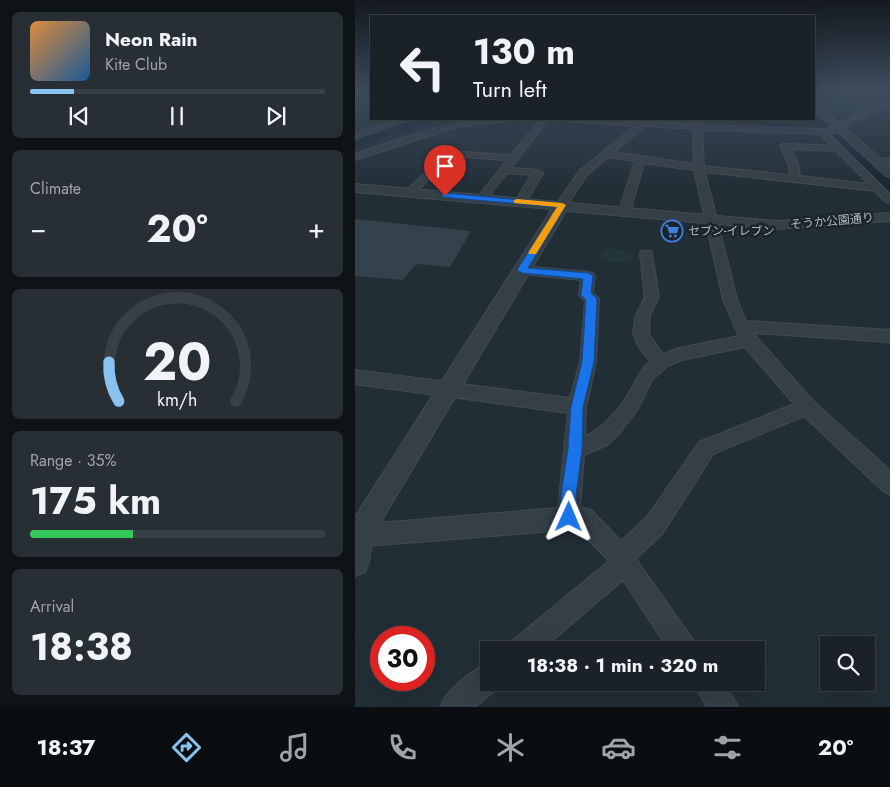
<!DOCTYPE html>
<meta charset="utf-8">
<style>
body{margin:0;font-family:Jost,"Noto Sans JP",sans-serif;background:#272f34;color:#f1f3f6;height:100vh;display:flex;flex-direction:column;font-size:19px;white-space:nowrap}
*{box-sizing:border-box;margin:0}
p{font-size:16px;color:#9fa4a8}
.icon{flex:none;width:28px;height:28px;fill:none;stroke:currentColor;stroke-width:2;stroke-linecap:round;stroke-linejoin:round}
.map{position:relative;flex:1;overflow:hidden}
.side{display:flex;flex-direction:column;gap:12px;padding:12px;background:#0e1316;width:355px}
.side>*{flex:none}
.guide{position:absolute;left:15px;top:15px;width:445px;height:105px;border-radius:0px;box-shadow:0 5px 20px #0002,0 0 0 1px #383f45;background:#1a2228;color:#f1f3f6;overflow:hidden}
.tools{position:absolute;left:465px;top:636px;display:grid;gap:10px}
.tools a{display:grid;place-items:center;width:55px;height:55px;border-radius:0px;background:#1a2228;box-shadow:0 5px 20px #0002,0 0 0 1px #383f45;font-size:25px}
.speed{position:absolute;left:15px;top:626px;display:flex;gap:10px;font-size:25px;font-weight:700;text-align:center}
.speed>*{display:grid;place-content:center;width:65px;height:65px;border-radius:50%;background:#1a2228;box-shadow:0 5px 20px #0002,0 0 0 1px #383f45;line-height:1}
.speed .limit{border:8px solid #d22;background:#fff;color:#111}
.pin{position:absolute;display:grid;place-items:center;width:42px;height:42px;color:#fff;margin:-51px -21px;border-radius:50% 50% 50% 0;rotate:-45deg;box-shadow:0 0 5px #0007}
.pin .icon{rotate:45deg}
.me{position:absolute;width:55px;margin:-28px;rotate:1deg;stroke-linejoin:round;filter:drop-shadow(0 0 4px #0008)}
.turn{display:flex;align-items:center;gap:18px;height:105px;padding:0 20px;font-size:22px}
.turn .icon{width:65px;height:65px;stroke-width:2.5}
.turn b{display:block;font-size:35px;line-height:42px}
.big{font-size:38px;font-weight:700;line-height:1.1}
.side .card{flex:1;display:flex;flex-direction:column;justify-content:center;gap:8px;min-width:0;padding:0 18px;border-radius:8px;background:#272f34}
.side .dial{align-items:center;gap:0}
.dial svg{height:130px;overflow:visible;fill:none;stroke:#383f45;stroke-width:7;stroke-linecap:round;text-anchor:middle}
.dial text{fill:#f1f3f6;stroke:none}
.song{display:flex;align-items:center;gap:15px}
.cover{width:60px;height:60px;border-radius:8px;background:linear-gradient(135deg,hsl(30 70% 55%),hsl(210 70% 35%))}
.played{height:5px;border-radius:2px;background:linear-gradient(90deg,#89c1ef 15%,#383f45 15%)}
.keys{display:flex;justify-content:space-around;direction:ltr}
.heat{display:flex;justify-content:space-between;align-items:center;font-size:28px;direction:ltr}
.charge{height:8px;border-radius:4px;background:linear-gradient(90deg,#34c759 35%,#383f45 0)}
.trip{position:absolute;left:125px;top:641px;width:285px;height:50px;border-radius:0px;background:#1a2228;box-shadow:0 5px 20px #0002,0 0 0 1px #383f45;font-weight:700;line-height:50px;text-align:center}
.menu{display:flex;height:80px;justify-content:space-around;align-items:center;background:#0a0e10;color:#9fa4a8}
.menu .icon{width:35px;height:35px}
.menu .current{color:#89c1ef}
.menu b{font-size:22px;color:#f1f3f6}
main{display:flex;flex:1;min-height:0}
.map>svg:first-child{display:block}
.green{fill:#243736}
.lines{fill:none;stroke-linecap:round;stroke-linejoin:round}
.river{fill:#162632;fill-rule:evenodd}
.building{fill:#34424c}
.minor-casing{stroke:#414b53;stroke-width:2}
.tertiary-casing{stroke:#414b53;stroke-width:2}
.minor{fill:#353f46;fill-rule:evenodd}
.tertiary{fill:#353f46;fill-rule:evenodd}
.route{fill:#1a73e8;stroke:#114b97}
.slow{fill:#f59e0b}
.labels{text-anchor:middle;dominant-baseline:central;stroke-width:5;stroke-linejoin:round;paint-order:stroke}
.far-street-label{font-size:12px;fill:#b0bac3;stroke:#1b242b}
.far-poi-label{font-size:12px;fill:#b0bac3;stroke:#1b242b;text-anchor:start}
</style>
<main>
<section class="side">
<div class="card">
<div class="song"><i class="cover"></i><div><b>Neon Rain</b><p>Kite Club</p></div></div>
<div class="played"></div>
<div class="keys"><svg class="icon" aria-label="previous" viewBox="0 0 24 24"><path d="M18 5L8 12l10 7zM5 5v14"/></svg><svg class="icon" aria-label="pause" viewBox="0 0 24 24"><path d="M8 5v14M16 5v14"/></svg><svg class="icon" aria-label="next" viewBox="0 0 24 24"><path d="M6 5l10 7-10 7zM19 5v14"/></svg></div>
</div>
<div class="card"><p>Climate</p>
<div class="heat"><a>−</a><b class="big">20°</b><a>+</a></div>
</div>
<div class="card dial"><svg viewBox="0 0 100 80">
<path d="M14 69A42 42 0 1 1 86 69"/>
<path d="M14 69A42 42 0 0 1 8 45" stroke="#89c1ef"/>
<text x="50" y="56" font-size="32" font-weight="700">20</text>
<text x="50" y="72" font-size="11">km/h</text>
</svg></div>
<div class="card"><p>Range · 35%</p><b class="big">175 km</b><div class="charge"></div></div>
<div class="card"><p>Arrival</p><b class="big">18:38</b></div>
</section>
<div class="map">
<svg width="535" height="707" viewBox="0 0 535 707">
<rect width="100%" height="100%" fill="#222e36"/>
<!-- green -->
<path class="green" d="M471 93 493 94 508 109H484Z
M251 247 278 252 277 261 271 260V263L242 260Z"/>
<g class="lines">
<!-- river -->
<path class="river" d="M459 111 464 112 535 180V194L529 193 455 119H459Z
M58 119H78L76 122 0 147V138Z"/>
</g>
<!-- building -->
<path class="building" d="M0 219 116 231 95 267 61 264 48 280 0 276Z"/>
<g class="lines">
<!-- minor casing -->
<g class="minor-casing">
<path id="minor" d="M535 104V108L516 112 485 131 474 134 535 194V203L531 202 520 191 350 172 382 299 391 321 535 330V342L398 333 459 402 535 470V494L528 491 449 416 358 454 308 533 281 559 339 641 343 650H314L268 580 186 650H153L157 641 254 561 223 529 0 547V525L203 508 213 413 0 384V370L215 398 225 362 230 301 224 295 226 280 167 274 162 273 160 270 162 267 167 266 233 272 238 273 240 276 238 293 244 299 241 362 231 407 230 436C246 430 262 412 271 398 279 385 283 372 295 361L284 347 278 334 281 315 290 297 285 254 286 251H296L297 254 304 297 295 315 294 334 308 354 324 348 384 336 368 299 339 170 289 163 275 213 269 216 263 213 280 161 253 157 232 175 211 207H203L201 205 224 171 280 126 213 121 209 119 286 121 292 119 295 122 338 124V119H346V125L469 129 479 127 511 108ZM290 126 338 129 339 164 259 152ZM347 130 465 134 475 145 427 144 425 146 433 163 435 175 349 166ZM436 149 481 151 514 184 445 176 443 163ZM390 347 439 404 344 442 292 517 266 541 236 510 225 507 229 455 252 445 264 434 283 409 297 380 311 367 327 360Z
M44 119H55L0 139V133Z
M133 119H160L156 121 105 126 0 160V154C44 139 87 123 133 119Z
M186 119H194L156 168 183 170 188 173 170 204 166 205 160 202 176 175 152 173 130 201 126 202 121 199 152 160 97 156 58 195 54 196 49 193 92 151 156 155Z
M535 158V164L522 165 517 162 522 159Z
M134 663V682H145L144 687 120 707H85C92 689 116 671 134 663Z
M338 682H369L383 707H352Z"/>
</g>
<!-- tertiary casing -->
<g class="tertiary-casing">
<path id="tertiary" d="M459 102 462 103 535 167V177L531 176 459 110Z
M0 184 421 221 535 213V221L421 229 211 211 31 513 17 540 14 562 10 572 0 576V517L197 209 0 192Z"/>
</g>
<!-- minor -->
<use href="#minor" class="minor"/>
<!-- tertiary -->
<use href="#tertiary" class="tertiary"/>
</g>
<!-- sky -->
<linearGradient id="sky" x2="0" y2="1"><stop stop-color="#13191e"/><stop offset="0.48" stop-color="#3e4c5d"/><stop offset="1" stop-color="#3e4c5d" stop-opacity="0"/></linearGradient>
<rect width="535" height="189" fill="url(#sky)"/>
<!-- route -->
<path class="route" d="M90 193 210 204 211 205 173 268 234 273 238 276 236 293 242 299 239 362 228 407 227 449 221 495V517L219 523 214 525 208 523 206 517V495L213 449 216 407 227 362 231 300 226 295 228 279 167 273 162 270 202 207 87 197V194Z"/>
<!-- slow -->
<path class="slow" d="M162 199 207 203 211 205 181 254H175L173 253 202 207 159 203V200Z"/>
<!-- icons -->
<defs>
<g id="supermarket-ring" transform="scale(1.125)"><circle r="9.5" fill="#1b242b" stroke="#3f7fe0" stroke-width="1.5"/><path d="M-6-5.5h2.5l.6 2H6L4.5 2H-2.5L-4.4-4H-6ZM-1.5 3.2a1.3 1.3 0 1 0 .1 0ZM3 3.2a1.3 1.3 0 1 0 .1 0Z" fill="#3f7fe0"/></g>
</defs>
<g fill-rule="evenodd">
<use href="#supermarket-ring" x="317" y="231"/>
</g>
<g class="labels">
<!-- far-street labels -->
<g class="far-street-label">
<text transform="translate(477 221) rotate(-5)">そうか公園通り</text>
</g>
<!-- far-poi labels -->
<g class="far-poi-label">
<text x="333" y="231">セブン-イレブン</text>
</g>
</g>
</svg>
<div class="tools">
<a><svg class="icon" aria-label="search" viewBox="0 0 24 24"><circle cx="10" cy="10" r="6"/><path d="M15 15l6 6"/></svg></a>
</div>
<div class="speed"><div class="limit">30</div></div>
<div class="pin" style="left:90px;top:196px;background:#d93025"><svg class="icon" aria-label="arrive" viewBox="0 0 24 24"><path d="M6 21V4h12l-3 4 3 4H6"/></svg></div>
<svg class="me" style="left:214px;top:517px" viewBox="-20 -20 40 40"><path d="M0-17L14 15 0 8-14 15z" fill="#1a73e8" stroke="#fff" stroke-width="4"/></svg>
<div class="trip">18:38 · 1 min · 320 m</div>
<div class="guide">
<div class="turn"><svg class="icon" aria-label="left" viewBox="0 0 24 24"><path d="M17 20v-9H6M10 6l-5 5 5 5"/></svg><div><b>130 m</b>Turn left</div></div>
</div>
</div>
</main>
<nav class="menu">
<b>18:37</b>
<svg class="icon current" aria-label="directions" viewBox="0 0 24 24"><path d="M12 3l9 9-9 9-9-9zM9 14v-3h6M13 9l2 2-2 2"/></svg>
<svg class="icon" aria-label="music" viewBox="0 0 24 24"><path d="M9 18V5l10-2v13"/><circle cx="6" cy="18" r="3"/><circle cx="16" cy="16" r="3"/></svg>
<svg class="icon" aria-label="phone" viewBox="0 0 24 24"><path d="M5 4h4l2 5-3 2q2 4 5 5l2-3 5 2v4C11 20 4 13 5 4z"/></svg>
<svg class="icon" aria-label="climate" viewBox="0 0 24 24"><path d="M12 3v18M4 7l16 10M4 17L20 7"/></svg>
<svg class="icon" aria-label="car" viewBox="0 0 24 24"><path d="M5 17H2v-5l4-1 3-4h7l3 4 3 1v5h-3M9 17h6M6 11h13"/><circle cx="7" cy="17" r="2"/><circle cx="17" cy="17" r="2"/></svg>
<svg class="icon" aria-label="filters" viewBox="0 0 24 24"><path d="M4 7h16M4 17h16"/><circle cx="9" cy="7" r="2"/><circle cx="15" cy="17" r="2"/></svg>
<b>20°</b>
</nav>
